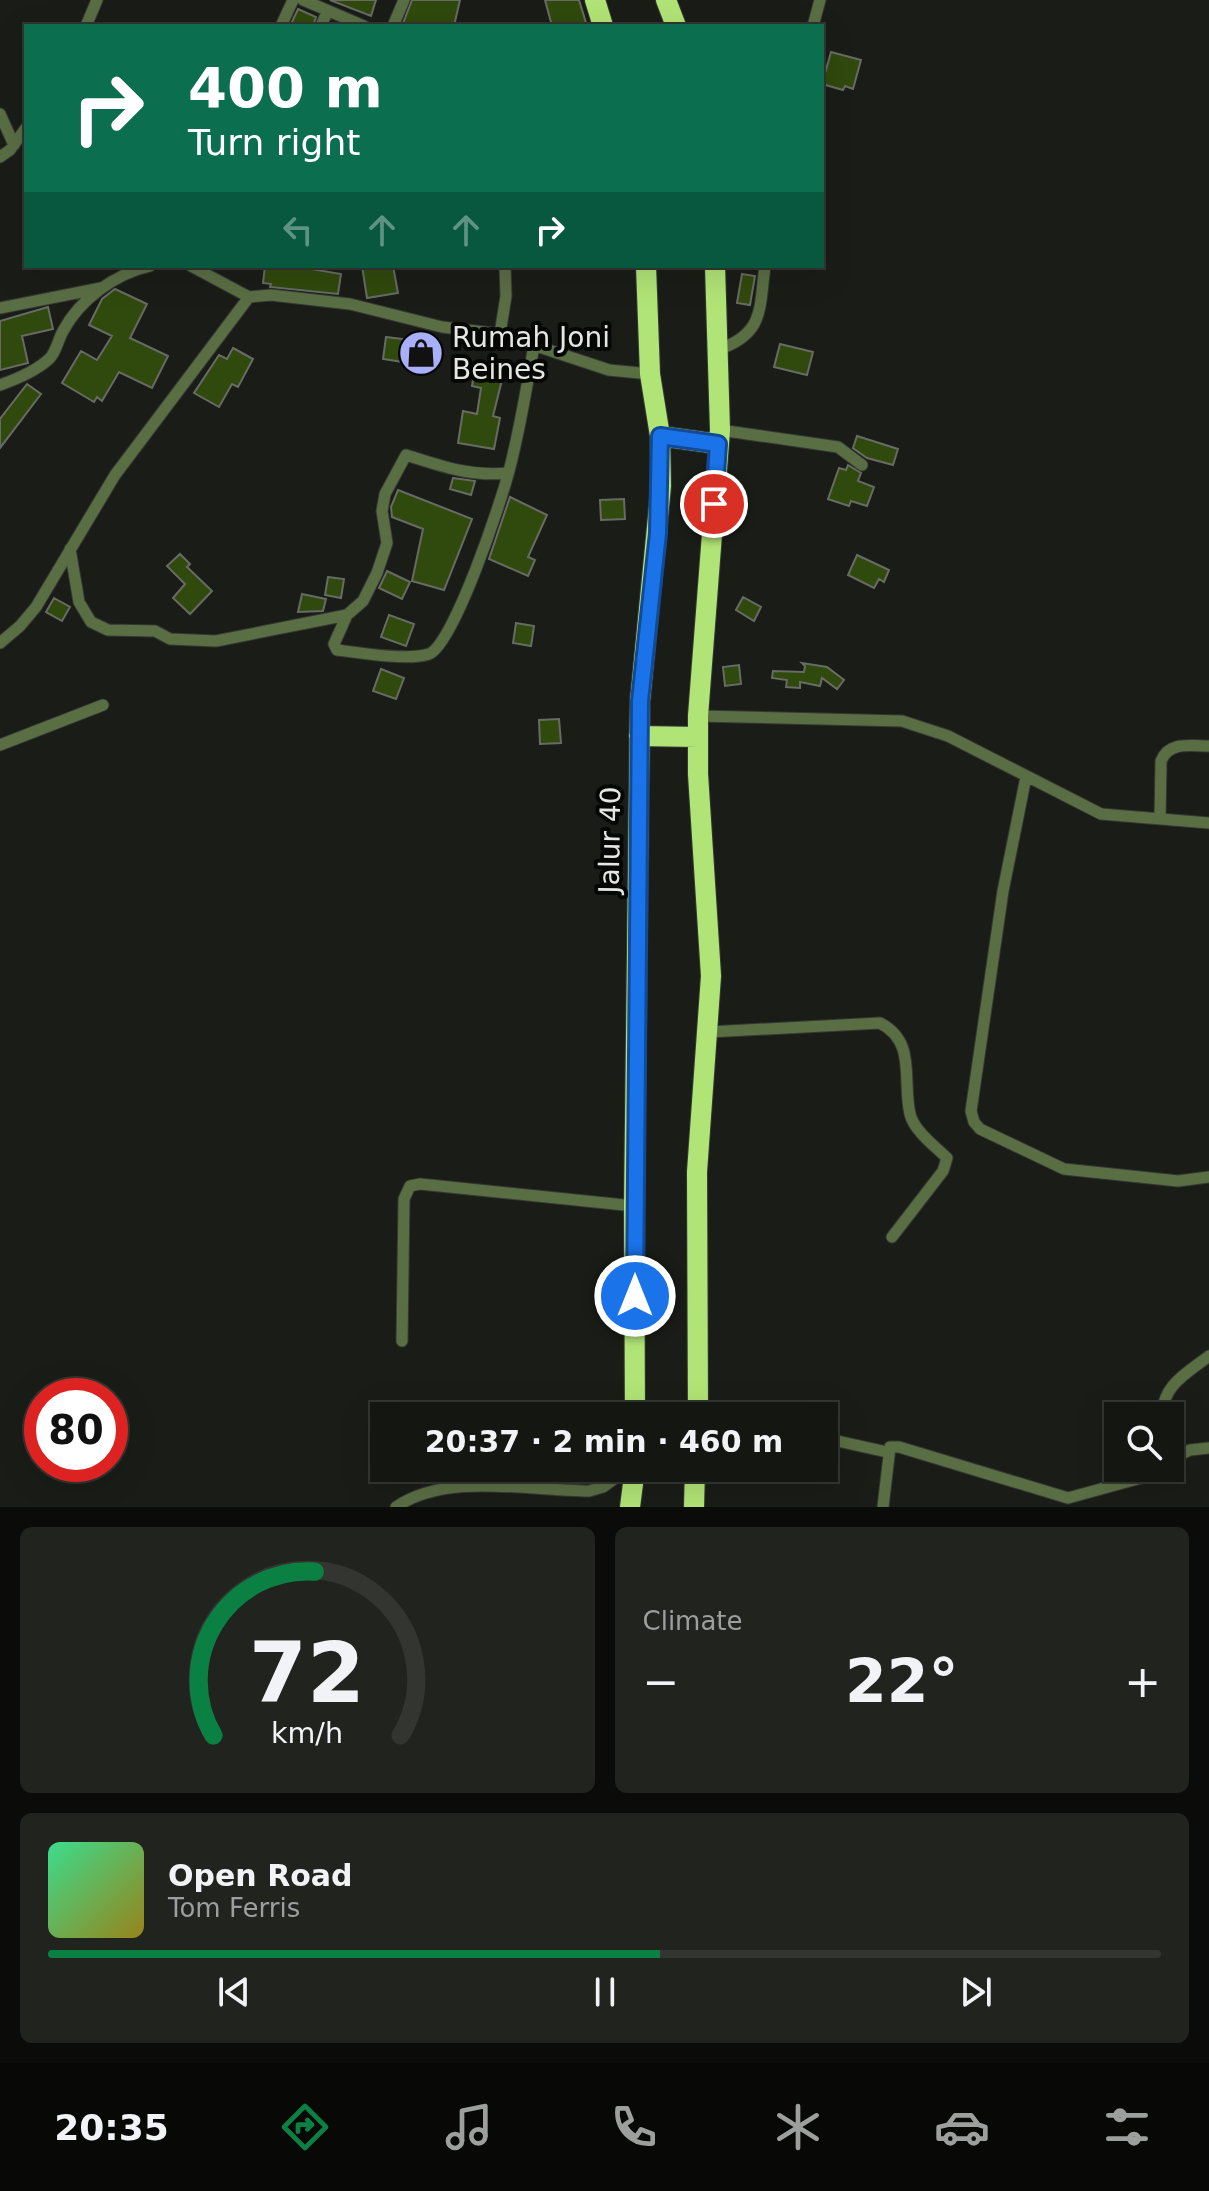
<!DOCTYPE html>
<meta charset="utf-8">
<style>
body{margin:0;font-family:"DejaVu Sans",sans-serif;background:#21231f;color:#f1f3f6;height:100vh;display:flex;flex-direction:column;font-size:30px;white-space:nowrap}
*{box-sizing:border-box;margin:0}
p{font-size:26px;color:#9d9f9f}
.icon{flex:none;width:44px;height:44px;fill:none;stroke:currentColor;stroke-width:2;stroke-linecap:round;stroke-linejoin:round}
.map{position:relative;height:1507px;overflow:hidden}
.side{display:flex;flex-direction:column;gap:20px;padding:20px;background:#0b0c09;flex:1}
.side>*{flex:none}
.banner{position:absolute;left:24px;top:24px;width:800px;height:244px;border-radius:0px;box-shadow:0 8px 32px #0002,0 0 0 2px #333531;background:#0b6e4f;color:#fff;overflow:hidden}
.tools{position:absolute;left:1104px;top:1402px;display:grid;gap:16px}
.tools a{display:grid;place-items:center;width:80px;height:80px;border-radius:0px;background:#141611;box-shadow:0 8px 32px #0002,0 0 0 2px #333531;font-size:40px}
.speed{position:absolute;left:24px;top:1378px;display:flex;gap:16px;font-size:40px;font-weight:700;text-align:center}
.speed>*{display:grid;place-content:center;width:104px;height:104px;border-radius:50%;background:#141611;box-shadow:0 8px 32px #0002,0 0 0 2px #333531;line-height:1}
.speed .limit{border:12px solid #d22;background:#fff;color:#111}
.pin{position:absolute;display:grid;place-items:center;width:68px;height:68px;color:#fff;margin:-34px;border:4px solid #fff;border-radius:50%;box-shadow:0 2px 8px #0007}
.me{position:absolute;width:88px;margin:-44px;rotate:0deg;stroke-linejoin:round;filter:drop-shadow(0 0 6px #0008)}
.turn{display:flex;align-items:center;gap:28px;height:168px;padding:0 32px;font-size:36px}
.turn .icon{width:104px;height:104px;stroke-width:2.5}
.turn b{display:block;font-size:56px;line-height:68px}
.lanes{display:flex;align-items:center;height:76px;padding:0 32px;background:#0003;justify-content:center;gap:40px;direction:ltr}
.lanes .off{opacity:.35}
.big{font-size:60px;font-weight:800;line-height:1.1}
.side .widget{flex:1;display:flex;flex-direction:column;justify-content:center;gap:12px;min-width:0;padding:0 28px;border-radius:12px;background:#21231f}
.side .dial{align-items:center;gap:0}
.dial svg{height:208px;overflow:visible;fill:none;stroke:#333531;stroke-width:7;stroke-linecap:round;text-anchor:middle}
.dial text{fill:#f1f3f6;stroke:none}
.song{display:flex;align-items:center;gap:24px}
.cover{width:96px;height:96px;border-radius:12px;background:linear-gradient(135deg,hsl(150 70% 55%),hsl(50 70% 35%))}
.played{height:8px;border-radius:4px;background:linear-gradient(90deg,#0b8043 55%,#333531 55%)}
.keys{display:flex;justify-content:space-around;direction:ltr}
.heat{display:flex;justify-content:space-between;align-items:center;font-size:44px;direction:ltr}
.side .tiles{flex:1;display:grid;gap:20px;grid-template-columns:1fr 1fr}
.widget:last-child{grid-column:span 2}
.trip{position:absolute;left:370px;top:1402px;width:468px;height:80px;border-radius:0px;background:#141611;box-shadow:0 8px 32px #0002,0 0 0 2px #333531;font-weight:800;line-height:80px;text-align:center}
.menu{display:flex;height:128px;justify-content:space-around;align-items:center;background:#080907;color:#9d9f9f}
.menu .icon{width:56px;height:56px}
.menu .selected{color:#0b8043}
.menu b{font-size:36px;color:#f1f3f6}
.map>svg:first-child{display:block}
.building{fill:#30490c;stroke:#686b65;stroke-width:2}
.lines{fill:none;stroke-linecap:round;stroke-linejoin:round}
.street-casing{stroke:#363934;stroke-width:13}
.highway-casing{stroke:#363934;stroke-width:22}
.street{stroke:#5a6e44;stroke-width:11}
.highway{stroke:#b1e476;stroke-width:20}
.route-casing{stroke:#114b97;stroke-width:20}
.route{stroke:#1a73e8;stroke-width:14}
.labels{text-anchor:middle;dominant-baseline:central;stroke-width:8;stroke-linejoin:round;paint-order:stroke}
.poi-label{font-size:28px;fill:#e5e7e3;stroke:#060705;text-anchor:start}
.street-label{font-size:28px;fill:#e5e7e3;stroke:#060705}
</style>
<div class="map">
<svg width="1209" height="1507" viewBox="0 0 1209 1507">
<rect width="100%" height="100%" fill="#1a1d17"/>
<!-- building -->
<path class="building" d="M330 0H376L371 16Z
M412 0H460L454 26H402Z
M545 0H579L587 26H552Z
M298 9 316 17 313 26H290Z
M831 52 861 60 853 89 845 86 843 90 822 84Z
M265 266H294L341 274 338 294 270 287 271 284 263 283Z
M362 266H393L398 293 367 298Z
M742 274 755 276 750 305 737 303Z
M115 289 147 304 130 338 168 356 152 388 119 372 102 401 97 397 94 402 62 383 81 351 97 360 112 336 89 325 102 299Z
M48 307 53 329 22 336 28 363 0 370V321Z
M386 337 411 340 409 354H404L403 362 383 359Z
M780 344 813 352 807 375 774 367Z
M233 348 253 359 238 387 232 384 219 407 194 393 219 355 227 359Z
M475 367 504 372 493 416 500 418 494 449 458 443 463 411 477 414 481 388 472 386Z
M27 384 41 394 0 448V419Z
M857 436 898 449 893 465 867 458 853 448Z
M848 465 861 473 858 481 874 487 867 506 851 501 849 506 828 499 839 468 846 470Z
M453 478 475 481 471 495 450 489Z
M398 490 472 519 444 590 412 581 423 529 392 517 391 507Z
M510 497 547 515 528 557 535 560 528 576 489 559Z
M624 499 625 519 601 520 600 500Z
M180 554 190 564 187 567 212 591 190 614 173 598 185 584 167 566Z
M857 555 889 570 884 582 879 579 874 588 848 575Z
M387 571 410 582 402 599 379 588Z
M328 577 344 579 341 598 325 595Z
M302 594 326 599 323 611 298 612Z
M743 597 761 607 754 621 736 610Z
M54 598 70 607 62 621 46 612Z
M389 615 414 624 406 646 381 637Z
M516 623 534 626 531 646 513 643Z
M802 663 827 667 844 680 837 689 822 678 820 686 800 682V688L786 687 787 680 772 678 773 671 804 672 805 666Z
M739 665 741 684 725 686 723 667Z
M381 669 404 678 396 699 373 691Z
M559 719 561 743 540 744 539 720Z"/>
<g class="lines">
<!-- street casing -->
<g class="street-casing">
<path id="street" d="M303 0 364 26
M86 26 97 0
M281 26 293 0
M321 26 327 12
M393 26 404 0
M813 26 820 0
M0 114 14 145
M0 157 10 150 26 128
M191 266 249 297
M0 308 101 288
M500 334 506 296 505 266
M717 350C765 334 759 309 765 266
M0 385C17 379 36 371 49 359 56 353 58 340 63 331 80 299 115 274 150 266
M720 430 838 447 862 465
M70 549 79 602 91 622 108 630 155 631 170 639 216 641 347 615 363 601 377 573 387 543 382 511 385 494 406 455C441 466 471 477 508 473
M347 615 334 644 337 650C359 653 409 661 429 654 454 644 501 502 509 471 520 429 527 387 534 345
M0 643 20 626 36 607 115 475 249 297 271 295 350 304 442 327 500 334 609 370 650 374
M698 716 902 721 948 736 1101 814 1209 823
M0 745 103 705
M1026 777 1003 891 971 1111 974 1122 980 1129 1064 1169 1178 1181 1209 1177
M1160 818 1161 761C1169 741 1190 746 1209 746
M709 1032 880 1023C917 1042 902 1080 910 1114 914 1131 936 1147 947 1158L943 1171 892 1237
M402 1341 404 1199 410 1186 420 1184 634 1206
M1163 1416C1161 1386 1187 1373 1209 1356
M824 1438 887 1452
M1170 1459 1190 1450 1209 1448
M396 1507C447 1472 529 1491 589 1491L603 1487 629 1468
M883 1507 890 1447H899L1068 1498 1141 1478 1157 1468"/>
</g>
<!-- highway casing -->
<g class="highway-casing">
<path id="highway" d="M595 0 603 26
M666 0 676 26
M660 436 718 444
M639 736 698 737
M635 1416 634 1206 640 701 661 486 660 436 650 374 646 266
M698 1416 697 1172 711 976 698 774V716L720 430 715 266
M630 1507 635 1468
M694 1507 695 1468"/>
</g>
<!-- street -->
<use href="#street" class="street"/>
<!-- highway -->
<use href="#highway" class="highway"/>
</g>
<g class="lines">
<!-- route casing -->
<g class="route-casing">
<path id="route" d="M635 1296 640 701 658 533 660 436 718 444 714 504"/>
</g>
<!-- route -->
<use href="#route" class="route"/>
</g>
<!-- icons -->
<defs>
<g id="shop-disc" transform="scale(2.3)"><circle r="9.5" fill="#a8b0fc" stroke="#060705"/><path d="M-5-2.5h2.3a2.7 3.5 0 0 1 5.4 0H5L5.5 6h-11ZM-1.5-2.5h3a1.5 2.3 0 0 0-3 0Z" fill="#111"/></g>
</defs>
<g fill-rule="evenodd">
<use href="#shop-disc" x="421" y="353"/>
</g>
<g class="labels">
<!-- poi labels -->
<g class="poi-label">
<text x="452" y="337">Rumah Joni<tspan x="452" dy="32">Beines</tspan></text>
</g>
<!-- street labels -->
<g class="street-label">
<text transform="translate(610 840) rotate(-89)">Jalur 40</text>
</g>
</g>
</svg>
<div class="tools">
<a><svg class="icon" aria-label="search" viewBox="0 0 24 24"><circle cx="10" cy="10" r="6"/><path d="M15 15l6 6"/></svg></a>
</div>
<div class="speed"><div class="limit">80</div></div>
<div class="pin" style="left:714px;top:504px;background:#d93025"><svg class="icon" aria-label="arrive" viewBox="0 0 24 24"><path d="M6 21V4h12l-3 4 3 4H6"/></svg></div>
<svg class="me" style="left:635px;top:1296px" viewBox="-20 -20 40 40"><circle r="17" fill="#1a73e8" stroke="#fff" stroke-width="3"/><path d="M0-11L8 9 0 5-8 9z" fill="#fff"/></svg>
<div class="trip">20:37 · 2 min · 460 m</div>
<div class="banner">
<div class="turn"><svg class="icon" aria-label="right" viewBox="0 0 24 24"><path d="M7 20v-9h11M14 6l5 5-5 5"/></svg><div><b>400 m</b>Turn right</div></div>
<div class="lanes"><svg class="icon off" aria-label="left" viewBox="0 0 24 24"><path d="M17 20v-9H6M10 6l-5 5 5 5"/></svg><svg class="icon off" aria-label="ahead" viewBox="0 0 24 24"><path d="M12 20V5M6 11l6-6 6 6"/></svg><svg class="icon off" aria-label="ahead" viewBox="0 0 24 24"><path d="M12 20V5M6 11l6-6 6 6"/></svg><svg class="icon" aria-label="right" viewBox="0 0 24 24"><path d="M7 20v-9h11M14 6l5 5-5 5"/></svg></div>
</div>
</div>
<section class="side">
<div class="tiles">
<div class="widget dial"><svg viewBox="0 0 100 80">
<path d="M14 69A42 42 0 1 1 86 69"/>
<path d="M14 69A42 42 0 0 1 53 6" stroke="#0b8043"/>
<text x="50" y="56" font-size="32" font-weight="700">72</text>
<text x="50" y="72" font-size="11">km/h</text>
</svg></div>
<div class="widget"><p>Climate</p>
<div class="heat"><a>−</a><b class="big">22°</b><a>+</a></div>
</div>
<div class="widget">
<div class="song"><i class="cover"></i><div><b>Open Road</b><p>Tom Ferris</p></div></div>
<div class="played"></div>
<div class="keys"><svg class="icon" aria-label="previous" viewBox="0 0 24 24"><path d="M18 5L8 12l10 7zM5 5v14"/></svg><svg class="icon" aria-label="pause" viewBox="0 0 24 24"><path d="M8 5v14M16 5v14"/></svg><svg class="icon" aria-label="next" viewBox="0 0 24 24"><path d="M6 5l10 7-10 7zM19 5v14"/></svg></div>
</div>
</div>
</section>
<nav class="menu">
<b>20:35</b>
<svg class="icon selected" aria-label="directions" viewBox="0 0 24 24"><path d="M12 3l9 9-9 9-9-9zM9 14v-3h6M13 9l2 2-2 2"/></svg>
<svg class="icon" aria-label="music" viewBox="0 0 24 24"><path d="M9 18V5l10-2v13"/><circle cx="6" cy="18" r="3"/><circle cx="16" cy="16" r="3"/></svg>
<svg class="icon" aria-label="phone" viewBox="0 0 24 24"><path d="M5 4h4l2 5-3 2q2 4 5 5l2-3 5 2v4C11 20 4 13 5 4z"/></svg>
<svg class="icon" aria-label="climate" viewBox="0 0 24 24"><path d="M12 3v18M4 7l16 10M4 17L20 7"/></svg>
<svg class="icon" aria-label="car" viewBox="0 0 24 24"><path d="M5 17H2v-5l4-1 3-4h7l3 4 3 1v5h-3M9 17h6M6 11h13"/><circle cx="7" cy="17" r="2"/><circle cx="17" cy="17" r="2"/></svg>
<svg class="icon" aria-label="filters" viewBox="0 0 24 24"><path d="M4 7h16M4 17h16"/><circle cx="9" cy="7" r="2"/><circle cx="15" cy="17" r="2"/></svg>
</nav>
